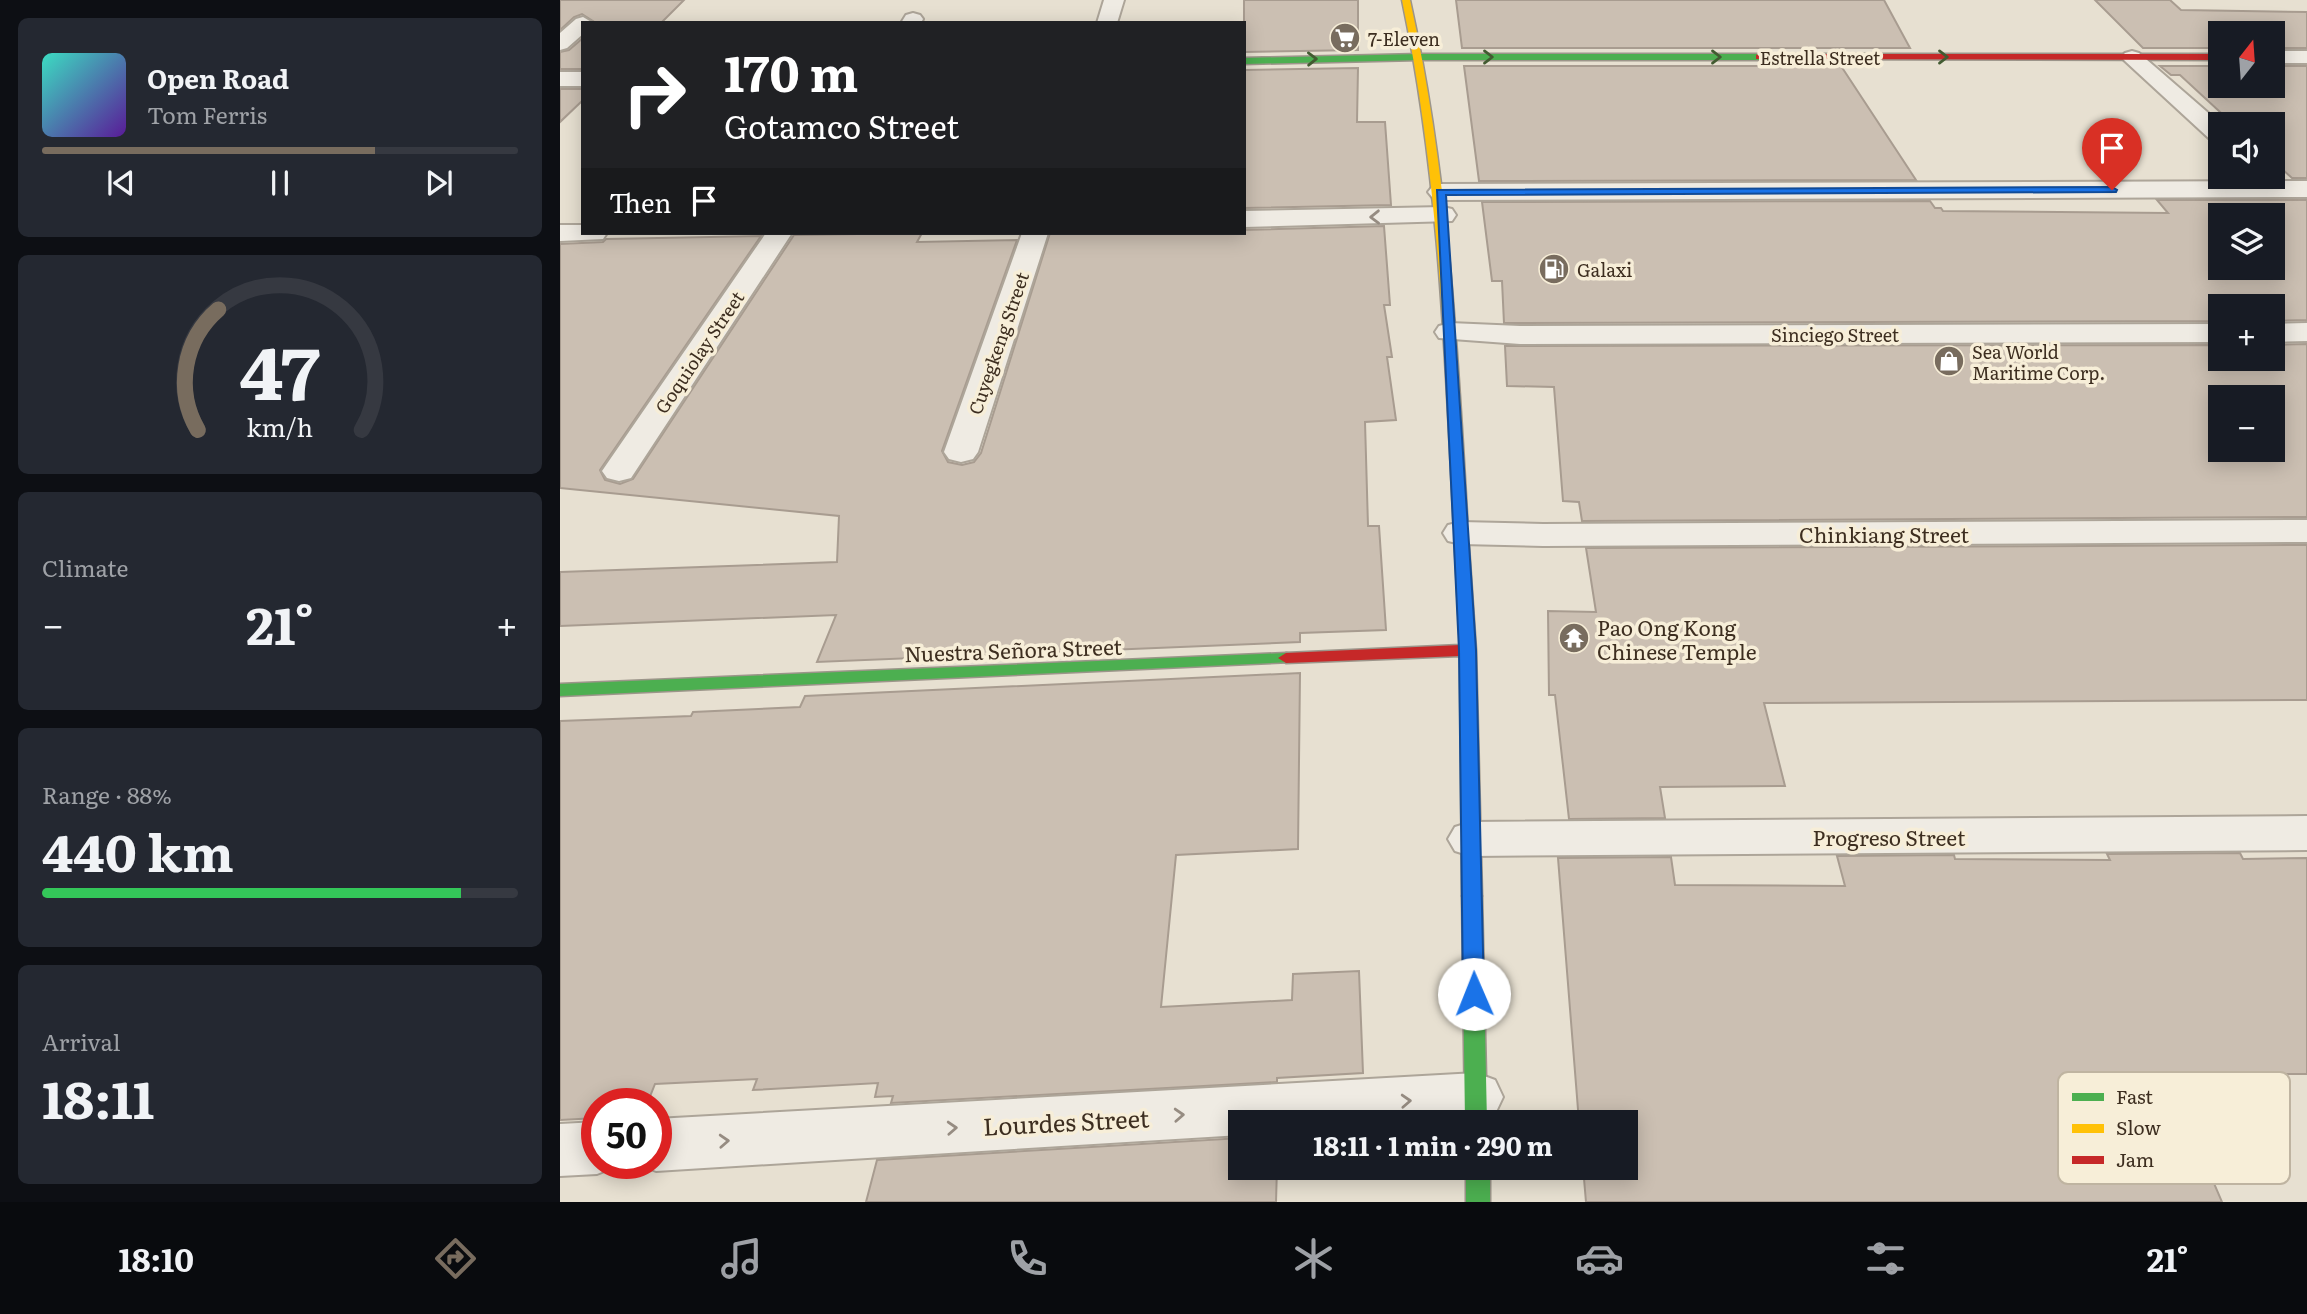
<!DOCTYPE html>
<meta charset="utf-8">
<style>
body{margin:0;font-family:Literata,serif;background:#242831;color:#f1f3f6;height:100vh;display:flex;flex-direction:column;font-size:26px;white-space:nowrap}
*{box-sizing:border-box;margin:0}
p{font-size:23px;color:#9ea1a6}
.icon{flex:none;width:38px;height:38px;fill:none;stroke:currentColor;stroke-width:2;stroke-linecap:round;stroke-linejoin:round}
.map{position:relative;flex:1;overflow:hidden}
.details{display:flex;flex-direction:column;gap:18px;padding:18px;background:#0d0f14;width:560px}
.details>*{flex:none}
.banner{position:absolute;left:21px;top:21px;width:665px;height:214px;border-radius:0px;box-shadow:0 4px 18px #0003;background:#202124;color:#fff;overflow:hidden}
.needle{width:46px;rotate:17deg}
.buttons{position:absolute;left:1648px;top:21px;display:grid;gap:14px}
.buttons a{display:grid;place-items:center;width:77px;height:77px;border-radius:0px;background:#171b24;box-shadow:0 4px 18px #0003;font-size:35px}
.speed{position:absolute;left:21px;top:1088px;display:flex;gap:14px;font-size:35px;font-weight:700;text-align:center}
.speed>*{display:grid;place-content:center;width:91px;height:91px;border-radius:50%;background:#171b24;box-shadow:0 4px 18px #0003;line-height:1}
.speed .limit{border:10px solid #d22;background:#fff;color:#111}
.pin{position:absolute;display:grid;place-items:center;width:60px;height:60px;color:#fff;margin:-72px -30px;border-radius:50% 50% 50% 0;rotate:-45deg;box-shadow:0 0 7px #0007}
.pin .icon{rotate:45deg}
.me{position:absolute;width:77px;margin:-38px;rotate:359deg;stroke-linejoin:round;filter:drop-shadow(0 0 5px #0008)}
.turn{display:flex;align-items:center;gap:24px;height:147px;padding:0 28px;font-size:32px}
.turn .icon{width:91px;height:91px;stroke-width:2.5}
.turn b{display:block;font-size:49px;line-height:60px}
.then{display:flex;align-items:center;height:66px;padding:0 28px;background:#0003;gap:14px;font-size:26px}
.big{font-size:52px;font-weight:700;line-height:1.1}
.details .widget{flex:1;display:flex;flex-direction:column;justify-content:center;gap:10px;min-width:0;padding:0 24px;border-radius:10px;background:#242831}
.details .dial{align-items:center;gap:0}
.dial svg{height:182px;overflow:visible;fill:none;stroke:#363941;stroke-width:7;stroke-linecap:round;text-anchor:middle}
.dial text{fill:#f1f3f6;stroke:none}
.song{display:flex;align-items:center;gap:21px}
.cover{width:84px;height:84px;border-radius:10px;background:linear-gradient(135deg,hsl(170 70% 55%),hsl(270 70% 35%))}
.played{height:7px;border-radius:4px;background:linear-gradient(90deg,#786c5e 70%,#363941 70%)}
.keys{display:flex;justify-content:space-around;direction:ltr}
.heat{display:flex;justify-content:space-between;align-items:center;font-size:38px;direction:ltr}
.charge{height:10px;border-radius:5px;background:linear-gradient(90deg,#34c759 88%,#363941 0)}
.trip{position:absolute;left:668px;top:1110px;width:410px;height:70px;border-radius:0px;background:#171b24;box-shadow:0 4px 18px #0003;font-weight:700;line-height:70px;text-align:center}
.tabs{display:flex;height:112px;justify-content:space-around;align-items:center;background:#090b0e;color:#9ea1a6}
.tabs .icon{width:49px;height:49px}
.tabs .current{color:#786c5e}
.tabs b{font-size:32px;color:#f1f3f6}
main{display:flex;flex:1;min-height:0}
.map>svg:first-child{display:block}
.building{fill:#cbbfb2;stroke:#a89c90;stroke-width:2;fill-rule:evenodd}
.lines{fill:none;stroke-linecap:round;stroke-linejoin:round}
.street-casing{stroke:#ada599;stroke-width:4}
.fast-casing{stroke:#9c958a;stroke-width:3}
.slow-casing{stroke:#9c958a;stroke-width:3}
.jam-casing{stroke:#9c958a;stroke-width:3}
.street{fill:#efebe3;fill-rule:evenodd}
.fast{fill:#4caf50;fill-rule:evenodd}
.slow{fill:#ffc107;fill-rule:evenodd}
.jam{fill:#c62828;fill-rule:evenodd}
.oneway{stroke:#425b31}
.oneway2{stroke:#968c82}
.route{fill:#1a73e8;stroke:#114b97;stroke-width:2}
.labels{text-anchor:middle;dominant-baseline:central;stroke-width:7;stroke-linejoin:round;paint-order:stroke}
.far-poi-label{font-size:18px;fill:#3d2e20;stroke:#f7eed8;text-anchor:start}
.far-street-label{font-size:18px;fill:#3d2e20;stroke:#f7eed8}
.street-label{font-size:21px;fill:#3d2e20;stroke:#f7eed8}
.poi-label{font-size:21px;fill:#3d2e20;stroke:#f7eed8;text-anchor:start}
.near-street-label{font-size:24px;fill:#3d2e20;stroke:#f7eed8}
.key{fill:#f7eed8;stroke:#bfb4a1;stroke-width:2}
.key-label{font-size:19px;fill:#3d2e20}
</style>
<main>
<section class="details">
<div class="widget">
<div class="song"><i class="cover"></i><div><b>Open Road</b><p>Tom Ferris</p></div></div>
<div class="played"></div>
<div class="keys"><svg class="icon" aria-label="previous" viewBox="0 0 24 24"><path d="M18 5L8 12l10 7zM5 5v14"/></svg><svg class="icon" aria-label="pause" viewBox="0 0 24 24"><path d="M8 5v14M16 5v14"/></svg><svg class="icon" aria-label="next" viewBox="0 0 24 24"><path d="M6 5l10 7-10 7zM19 5v14"/></svg></div>
</div>
<div class="widget dial"><svg viewBox="0 0 100 80">
<path d="M14 69A42 42 0 1 1 86 69"/>
<path d="M14 69A42 42 0 0 1 23 16" stroke="#786c5e"/>
<text x="50" y="56" font-size="32" font-weight="700">47</text>
<text x="50" y="72" font-size="11">km/h</text>
</svg></div>
<div class="widget"><p>Climate</p>
<div class="heat"><a>−</a><b class="big">21°</b><a>+</a></div>
</div>
<div class="widget"><p>Range · 88%</p><b class="big">440 km</b><div class="charge"></div></div>
<div class="widget"><p>Arrival</p><b class="big">18:11</b></div>
</section>
<div class="map">
<svg width="1747" height="1202" viewBox="0 0 1747 1202">
<rect width="100%" height="100%" fill="#e7e0d1"/>
<!-- building -->
<path class="building" d="M0 0H124L101 23H36L22 14 14 17 0 30Z
M684 0H798V50L684 52Z
M896 0H1324L1350 48H902Z
M1535 0H1610L1621 10 1747 12V48H1713V33H1661V48H1583Z
M23 38V69H0V52L9 50Z
M904 66H1281L1356 180 919 181Z
M1600 66H1661V86H1713V66H1747V178H1732L1713 161V124H1673L1620 75H1611Z
M798 68 797 122H825L831 205 684 208V70Z
M0 89H23V100L0 122Z
M1597 200H1747V320L1713 321V306H1661V321L944 323 942 281H932L922 202 1370 201 1375 208H1381L1383 211 1608 213ZM1661 215H1713V268H1661Z
M824 226 830 305H824L832 357H827L836 420 805 422 808 526H819L826 630 740 633V642L257 662 276 615 0 626V572L277 562 279 516 0 488V244L43 242 46 239 201 236 40 470 45 480 60 484 73 479 234 235 362 233 357 242 457 240 382 451 388 462 402 465 414 462 421 453 490 233H684V230Z
M1747 344V517L1022 521 1019 502 1003 501 994 387 947 386 945 346 1661 345V359H1713V345ZM1661 397H1713V450H1661Z
M1747 545V700L1204 703 1225 786 1100 787 1105 818 1009 819 995 695H989L988 611 1036 612 1026 548Z
M740 673 738 849 616 855 601 1007 732 1000 733 974 799 971 803 1073 717 1078V1082L331 1103 333 1096 315 1097 318 1083 193 1090 197 1079 95 1084 87 1104H37V1118L0 1120V721L131 716 133 712 240 707 245 696Z
M1680 853 1683 859 1747 858V1074H1607L1662 1202H1026L1023 1167H1066V1122H1019L998 858 1111 857 1115 885 1285 886 1277 856 1394 855 1395 859 1550 860 1547 854Z
M681 1138V1167H717L716 1202H306L317 1160Z"/>
<g class="lines">
<!-- street casing -->
<g class="street-casing">
<path id="street" d="M544 0H564L557 23H537Z
M353 13 360 15 363 19 361 23H341L346 15Z
M23 17 33 23H23V34L7 48 0 50V33L16 19Z
M1572 51 1579 53 1661 124V144L1653 142 1565 61 1561 57 1565 53Z
M1713 51H1747V63H1713Z
M0 72H23V86H0Z
M1747 181V197L881 200 872 197 868 192 872 187 881 184Z
M883 207 892 209 896 215 892 221 684 227V211Z
M0 225H23V233H47L43 239 0 241Z
M206 233H232L71 478 59 481 47 478 42 471Z
M462 233H488L418 452 413 459 401 462 389 459 384 452Z
M890 323 960 326 1661 324V342L960 344 879 338 875 332 879 326Z
M1747 323V341L1713 342V324Z
M1747 520V542L983 546 901 544 888 541 883 533 888 525 901 522 983 524Z
M1747 816V850L911 856 895 851 888 839 895 827 911 822Z
M916 1073 935 1080 943 1097 935 1114 916 1121 681 1122V1135L96 1171 78 1164H96V1119Z
M37 1122V1164H58L57 1166 37 1174 0 1176V1124Z"/>
</g>
<!-- fast casing -->
<g class="fast-casing">
<path id="fast" d="M860 54H1199L1203 57 1199 60H860L684 64V58Z
M726 653 732 654 734 658 732 662 0 696V684Z
M912 888 919 891 922 896 927 1122H905L902 896 905 891Z
M906 1167H930V1202H906Z"/>
</g>
<!-- slow casing -->
<g class="slow-casing">
<path id="slow" d="M842 0H850C889 176 898 353 908 532L901 536 894 532C885 353 879 176 842 0Z"/>
</g>
<!-- jam casing -->
<g class="jam-casing">
<path id="jam" d="M1199 54H1661V60L1196 59V55Z
M901 528 908 532 916 650 922 896 919 901 912 904 905 901 902 896 900 656 726 663 718 658 726 653 900 645 894 532Z"/>
</g>
<!-- street -->
<use href="#street" class="street"/>
<!-- fast -->
<use href="#fast" class="fast"/>
<!-- slow -->
<use href="#slow" class="slow"/>
<!-- jam -->
<use href="#jam" class="jam"/>
</g>
<!-- one-way arrows -->
<defs><path id="oneway-chevron" d="M-2-3.5L2.5 0L-2 3.5" fill="none" stroke-width="1.6" stroke-linecap="round" stroke-linejoin="round" transform="scale(1.75)"/></defs>
<g class="oneway">
<use href="#oneway-chevron" transform="translate(928 57)"/>
<use href="#oneway-chevron" transform="translate(1156 57)"/>
<use href="#oneway-chevron" transform="translate(1383 57)"/>
<use href="#oneway-chevron" transform="translate(752 59) rotate(-1)"/>
</g>
<g class="oneway2">
<use href="#oneway-chevron" transform="translate(815 217) rotate(179)"/>
<use href="#oneway-chevron" transform="translate(846 1101) rotate(-3)"/>
<use href="#oneway-chevron" transform="translate(619 1115) rotate(-3)"/>
<use href="#oneway-chevron" transform="translate(392 1128) rotate(-3)"/>
<use href="#oneway-chevron" transform="translate(164 1141) rotate(-3)"/>
</g>
<!-- route -->
<path class="route" d="M1552 187 1557 190 1556 192 886 195 916 650 924 994 921 1000 914 1003 906 1000 903 994 899 650 877 190Z"/>
<!-- icons -->
<defs>
<g id="supermarket-disc" transform="scale(1.575)"><circle r="9.5" fill="#786c5e" stroke="#f7eed8"/><path d="M-6-5.5h2.5l.6 2H6L4.5 2H-2.5L-4.4-4H-6ZM-1.5 3.2a1.3 1.3 0 1 0 .1 0ZM3 3.2a1.3 1.3 0 1 0 .1 0Z" fill="#fff"/></g>
<g id="fuel-disc" transform="scale(1.575)"><circle r="9.5" fill="#786c5e" stroke="#f7eed8"/><path d="M-5.5-6h7V0h2V4h1.3V-2.5L3-4.5l.8-.8L6-3V5H2.5V1h-1V6h-7ZM-4.2-4.7v3.2H.2V-4.7Z" fill="#fff"/></g>
<g id="shop-disc" transform="scale(1.575)"><circle r="9.5" fill="#786c5e" stroke="#f7eed8"/><path d="M-5-2.5h2.3a2.7 3.5 0 0 1 5.4 0H5L5.5 6h-11ZM-1.5-2.5h3a1.5 2.3 0 0 0-3 0Z" fill="#fff"/></g>
<g id="temple-disc" transform="scale(1.575)"><circle r="9.5" fill="#786c5e" stroke="#f7eed8"/><path d="M0-6L5-2H3V0L6.5 2.5H4V6H1.5V3h-3V6H-4V2.5H-6.5L-3 0V-2H-5Z" fill="#fff"/></g>
</defs>
<g fill-rule="evenodd">
<use href="#supermarket-disc" x="785" y="38"/>
<use href="#fuel-disc" x="994" y="269"/>
<use href="#shop-disc" x="1389" y="361"/>
<use href="#temple-disc" x="1014" y="638"/>
</g>
<g class="labels">
<!-- far-poi labels -->
<g class="far-poi-label">
<text x="808" y="38">7-Eleven</text>
<text x="1017" y="269">Galaxi</text>
<text x="1412" y="351">Sea World<tspan x="1412" dy="21">Maritime Corp.</tspan></text>
</g>
<!-- far-street labels -->
<g class="far-street-label">
<text x="1260" y="57">Estrella Street</text>
<text x="1275" y="334">Sinciego Street</text>
<text transform="translate(438 343) rotate(-71)">Cuyegkeng Street</text>
<text transform="translate(139 352) rotate(-56)">Goquiolay Street</text>
</g>
<!-- street labels -->
<g class="street-label">
<text x="1324" y="533">Chinkiang Street</text>
<text transform="translate(453 649) rotate(-2)">Nuestra Señora Street</text>
<text x="1329" y="836">Progreso Street</text>
</g>
<!-- poi labels -->
<g class="poi-label">
<text x="1037" y="626">Pao Ong Kong<tspan x="1037" dy="24">Chinese Temple</tspan></text>
</g>
<!-- near-street labels -->
<g class="near-street-label">
<text transform="translate(506 1121) rotate(-3)">Lourdes Street</text>
</g>
</g>
<!-- legend -->
<rect x="1498" y="1072" width="232" height="112" rx="10" class="key"/>
<rect x="1512" y="1093" width="32" height="8" fill="#4caf50"/>
<rect x="1512" y="1124" width="32" height="9" fill="#ffc107"/>
<rect x="1512" y="1156" width="32" height="8" fill="#c62828"/>
<g class="key-label">
<text x="1556" y="1104">Fast</text>
<text x="1556" y="1135">Slow</text>
<text x="1556" y="1167">Jam</text>
</g>
</svg>
<div class="buttons">
<a><svg class="needle" viewBox="-14 -14 28 28"><path d="M0-13l5 13h-10z" fill="#e53935"/><path d="M0 13l5-13h-10z" fill="#9ea1a6"/></svg></a>
<a><svg class="icon" aria-label="sound" viewBox="0 0 24 24"><path d="M4 9h4l5-4v14l-5-4H4zM17 9q2 3 0 6"/></svg></a>
<a><svg class="icon" aria-label="layers" viewBox="0 0 24 24"><path d="M12 4l9 5-9 5-9-5zM3 14l9 5 9-5"/></svg></a>
<a>+</a>
<a>−</a>
</div>
<div class="speed"><div class="limit">50</div></div>
<div class="pin" style="left:1552px;top:190px;background:#d93025"><svg class="icon" aria-label="arrive" viewBox="0 0 24 24"><path d="M6 21V4h12l-3 4 3 4H6"/></svg></div>
<svg class="me" style="left:914px;top:994px" viewBox="-20 -20 40 40"><circle r="19" fill="#fff"/><path d="M0-13L10 11 0 6-10 11z" fill="#1a73e8"/></svg>
<div class="trip">18:11 · 1 min · 290 m</div>
<div class="banner">
<div class="turn"><svg class="icon" aria-label="right" viewBox="0 0 24 24"><path d="M7 20v-9h11M14 6l5 5-5 5"/></svg><div><b>170 m</b>Gotamco Street</div></div>
<div class="then">Then<svg class="icon" aria-label="arrive" viewBox="0 0 24 24"><path d="M6 21V4h12l-3 4 3 4H6"/></svg></div>
</div>
</div>
</main>
<nav class="tabs">
<b>18:10</b>
<svg class="icon current" aria-label="directions" viewBox="0 0 24 24"><path d="M12 3l9 9-9 9-9-9zM9 14v-3h6M13 9l2 2-2 2"/></svg>
<svg class="icon" aria-label="music" viewBox="0 0 24 24"><path d="M9 18V5l10-2v13"/><circle cx="6" cy="18" r="3"/><circle cx="16" cy="16" r="3"/></svg>
<svg class="icon" aria-label="phone" viewBox="0 0 24 24"><path d="M5 4h4l2 5-3 2q2 4 5 5l2-3 5 2v4C11 20 4 13 5 4z"/></svg>
<svg class="icon" aria-label="climate" viewBox="0 0 24 24"><path d="M12 3v18M4 7l16 10M4 17L20 7"/></svg>
<svg class="icon" aria-label="car" viewBox="0 0 24 24"><path d="M5 17H2v-5l4-1 3-4h7l3 4 3 1v5h-3M9 17h6M6 11h13"/><circle cx="7" cy="17" r="2"/><circle cx="17" cy="17" r="2"/></svg>
<svg class="icon" aria-label="filters" viewBox="0 0 24 24"><path d="M4 7h16M4 17h16"/><circle cx="9" cy="7" r="2"/><circle cx="15" cy="17" r="2"/></svg>
<b>21°</b>
</nav>
